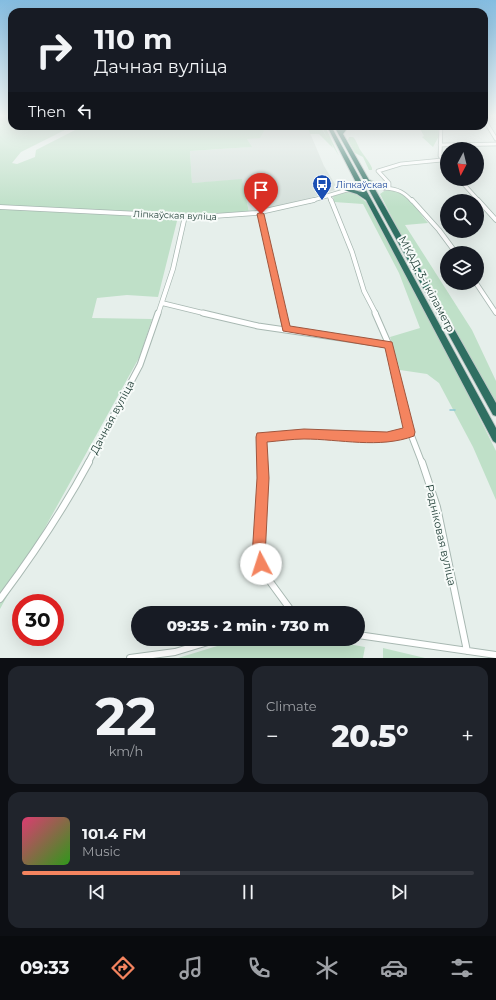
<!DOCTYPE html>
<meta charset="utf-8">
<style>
body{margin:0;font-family:Montserrat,sans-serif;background:#20242c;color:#f1f3f6;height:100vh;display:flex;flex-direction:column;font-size:15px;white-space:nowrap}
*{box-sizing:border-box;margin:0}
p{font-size:13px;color:#9ea1a6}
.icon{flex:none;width:22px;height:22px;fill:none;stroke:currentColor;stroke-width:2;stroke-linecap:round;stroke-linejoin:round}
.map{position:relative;height:658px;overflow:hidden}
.side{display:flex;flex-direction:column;gap:8px;padding:8px;background:#0d0f14;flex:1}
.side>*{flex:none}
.guide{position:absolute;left:8px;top:8px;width:480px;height:122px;border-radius:12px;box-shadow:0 4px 16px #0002;background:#171b24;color:#f1f3f6;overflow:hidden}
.needle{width:26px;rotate:187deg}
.controls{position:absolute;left:440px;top:142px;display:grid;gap:8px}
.controls a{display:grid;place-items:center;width:44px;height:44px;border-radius:50%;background:#171b24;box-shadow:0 4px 16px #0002;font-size:20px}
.speed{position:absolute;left:12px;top:594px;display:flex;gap:8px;font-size:20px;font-weight:700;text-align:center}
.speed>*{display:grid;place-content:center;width:52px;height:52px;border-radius:50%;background:#171b24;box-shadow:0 4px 16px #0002;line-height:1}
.speed .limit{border:6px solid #d22;background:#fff;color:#111}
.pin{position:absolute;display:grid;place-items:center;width:34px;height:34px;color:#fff;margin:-41px -17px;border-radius:50% 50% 50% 0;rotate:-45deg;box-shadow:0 0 4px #0007}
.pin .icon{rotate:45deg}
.me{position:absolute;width:44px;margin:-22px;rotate:355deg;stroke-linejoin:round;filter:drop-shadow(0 0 3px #0008)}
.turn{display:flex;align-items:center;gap:14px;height:84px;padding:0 20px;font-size:18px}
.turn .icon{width:52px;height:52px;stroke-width:2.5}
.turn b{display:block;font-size:28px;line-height:34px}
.then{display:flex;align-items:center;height:38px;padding:0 20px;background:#0003;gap:8px;font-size:15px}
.big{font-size:30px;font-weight:800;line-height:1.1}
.side .card{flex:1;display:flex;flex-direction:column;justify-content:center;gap:6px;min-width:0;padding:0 14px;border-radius:12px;background:#20242c}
.side .dial{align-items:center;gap:0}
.dial b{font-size:52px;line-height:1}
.song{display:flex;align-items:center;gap:12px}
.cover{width:48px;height:48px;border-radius:6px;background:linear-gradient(135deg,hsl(340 70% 55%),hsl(110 70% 35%))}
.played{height:4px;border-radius:2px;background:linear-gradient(90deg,#f4845f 35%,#363941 35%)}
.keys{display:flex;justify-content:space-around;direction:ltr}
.heat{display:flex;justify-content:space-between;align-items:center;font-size:22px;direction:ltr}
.side .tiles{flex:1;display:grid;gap:8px;grid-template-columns:1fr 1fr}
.card:last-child{grid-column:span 2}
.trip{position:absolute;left:131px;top:606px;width:234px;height:40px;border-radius:20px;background:#171b24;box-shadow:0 4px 16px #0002;font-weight:800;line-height:40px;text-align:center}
.tab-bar{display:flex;height:64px;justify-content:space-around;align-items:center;background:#090b0e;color:#9ea1a6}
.tab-bar .icon{width:28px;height:28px}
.tab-bar .active{color:#f4845f}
.tab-bar b{font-size:18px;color:#f1f3f6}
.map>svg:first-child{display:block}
.built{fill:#d4dfda}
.green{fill:#bfe0c8}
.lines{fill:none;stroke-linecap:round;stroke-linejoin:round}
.stream{stroke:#8ec9d4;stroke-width:1.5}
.street-far3-casing{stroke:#a8b8b2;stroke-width:4.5}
.street-far2-casing{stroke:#a8b8b2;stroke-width:5.5}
.street-far1-casing{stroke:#a8b8b2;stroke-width:7}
.street-casing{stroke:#a8b8b2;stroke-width:8}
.highway-casing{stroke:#c2cac8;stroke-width:2}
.street-far3{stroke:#fff;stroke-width:3}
.street-far2{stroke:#fff;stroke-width:4}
.street-far1{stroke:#fff;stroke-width:5}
.street{stroke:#fff;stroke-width:6}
.highway{fill:#2f6f62;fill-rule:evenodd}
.route{fill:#f4845f;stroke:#9f563e}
.labels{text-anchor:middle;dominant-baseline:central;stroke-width:4;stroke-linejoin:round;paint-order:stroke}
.far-transit-label{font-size:9px;fill:#164399;stroke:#f7fbf9;text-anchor:start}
.far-street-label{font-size:9px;fill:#24423a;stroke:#f7fbf9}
.street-label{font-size:11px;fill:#24423a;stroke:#f7fbf9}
</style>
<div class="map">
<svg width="496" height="658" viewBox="0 0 496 658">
<rect width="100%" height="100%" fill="#e6efeb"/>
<!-- built -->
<path class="built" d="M262 126H307L324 166 338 189 292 204 249 212 242 180 192 183 190 151 251 147 247 139Z"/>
<!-- green -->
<path class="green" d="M0 115H12V126H73L21 152 12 163 17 164 35 157 36 150 83 126H262L264 131 260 138 247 139 252 147 190 151 192 183 242 179 249 212 224 214 179 213 158 297 127 295 97 298 92 318 152 319 140 356 0 609Z
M307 126H320L328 139 321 126H325L339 156 331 143 333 148 319 134H310Z
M419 127 438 129 439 136 433 147 422 137 424 136Z
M349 137H353C357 141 358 147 361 151 365 157 369 161 372 168V170H369L363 157 355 153 348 140Z
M387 189C406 188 417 210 428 223L405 225 472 330 496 381V403L401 235 380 194Z
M347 192 355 193 366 202 450 359 496 451V500L473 447 439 383 427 374 400 370 390 337 420 328 399 273 363 204 334 202 333 196Z
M240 639H320L365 647 363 658H178Z
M383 648 425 658H383Z"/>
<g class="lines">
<!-- stream -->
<path class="stream" d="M450 410H455"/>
<!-- street-far3 casing -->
<g class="street-far3-casing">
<path id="street-far3" d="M484 119 496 139
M441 126 440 156 447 166
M440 145 496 144
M459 179 479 201
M389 187V183L378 171 401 164 442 160
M385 188C398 189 404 192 412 201
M329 196 331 201
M310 201 347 190"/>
</g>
<!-- street-far2 casing -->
<g class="street-far2-casing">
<path id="street-far2" d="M331 200 352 252 364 291 376 314
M412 200 439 230 456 253
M478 200 496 220
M0 207 200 217 256 213 314 200
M260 212 283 314
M476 283 496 313
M162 303 207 314
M158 314 173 269 185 216"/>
</g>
<!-- street-far1 casing -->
<g class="street-far1-casing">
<path id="street-far1" d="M203 313 258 326 389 345
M282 313 286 329
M375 313 389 345 410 432 422 463
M88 463 140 365 158 313
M262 463 261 437 304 434 387 437 410 432"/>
</g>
<!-- street casing -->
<g class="street-casing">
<path id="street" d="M262 462 259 557 263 572 293 613
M422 462 437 507 467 651
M0 599C33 555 63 510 89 462
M358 635 496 655
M130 658 175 652 218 639"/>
</g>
<!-- highway casing -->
<g class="highway-casing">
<path id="highway" d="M327 126H331L496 428V443L493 441 366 200 357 194 344 190 347 188 361 192Z
M334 126H338L340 130 344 126H349L343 134 369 180 388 188 385 190 372 184 496 403V416L493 415Z"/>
</g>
<!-- street-far3 -->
<use href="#street-far3" class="street-far3"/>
<!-- street-far2 -->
<use href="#street-far2" class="street-far2"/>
<!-- street-far1 -->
<use href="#street-far1" class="street-far1"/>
<!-- street -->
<use href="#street" class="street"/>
<!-- highway -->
<use href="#highway" class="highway"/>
</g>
<!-- sky -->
<linearGradient id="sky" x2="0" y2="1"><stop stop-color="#84bce0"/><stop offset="0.56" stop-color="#f4f8f6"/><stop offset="1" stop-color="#f4f8f6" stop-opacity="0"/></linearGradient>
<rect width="496" height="207" fill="url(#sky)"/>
<!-- route -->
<path class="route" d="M261 212 264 214 290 326 392 342 415 432 414 436C379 449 340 439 304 439 292 439 279 441 267 442L269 478 265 557 268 564 266 569 261 571 256 569 252 557 257 478 256 437 257 433 304 429 387 432 403 428 385 348 283 331 257 214Z"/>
<!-- icons -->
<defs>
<g id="bus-pin" transform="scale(1)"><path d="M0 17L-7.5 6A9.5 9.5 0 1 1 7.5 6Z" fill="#1a4fb4" stroke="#f7fbf9"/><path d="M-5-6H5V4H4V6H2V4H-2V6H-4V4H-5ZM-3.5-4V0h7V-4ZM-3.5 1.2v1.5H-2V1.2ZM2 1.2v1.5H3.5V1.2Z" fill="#fff"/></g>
</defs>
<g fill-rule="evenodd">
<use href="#bus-pin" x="322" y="184"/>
</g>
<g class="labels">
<!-- far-transit labels -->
<g class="far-transit-label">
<text x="336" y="184">Ліпкаўская</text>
</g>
<!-- far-street labels -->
<g class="far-street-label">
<text transform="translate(175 215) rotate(2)">Ліпкаўская вуліца</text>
</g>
<!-- street labels -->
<g class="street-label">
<text transform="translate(427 284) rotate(62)">МКАД, 3-і кіламетр</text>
<text transform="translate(112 417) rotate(-62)">Дачная вуліца</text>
<text transform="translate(441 535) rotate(77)">Радніковая вуліца</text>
</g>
</g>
</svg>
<div class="controls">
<a><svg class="needle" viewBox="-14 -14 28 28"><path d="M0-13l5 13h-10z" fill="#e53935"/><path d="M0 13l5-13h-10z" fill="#9ea1a6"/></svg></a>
<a><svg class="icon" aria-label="search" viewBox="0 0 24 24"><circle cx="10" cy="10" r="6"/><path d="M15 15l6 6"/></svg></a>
<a><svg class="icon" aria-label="layers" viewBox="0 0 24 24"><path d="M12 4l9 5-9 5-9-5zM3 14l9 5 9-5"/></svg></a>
</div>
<div class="speed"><div class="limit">30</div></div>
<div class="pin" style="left:261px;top:214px;background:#d93025"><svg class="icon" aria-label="arrive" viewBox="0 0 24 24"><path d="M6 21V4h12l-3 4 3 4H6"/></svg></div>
<svg class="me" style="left:261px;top:564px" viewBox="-20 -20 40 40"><circle r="19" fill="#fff"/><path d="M0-13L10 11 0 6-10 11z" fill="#f4845f"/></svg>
<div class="trip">09:35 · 2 min · 730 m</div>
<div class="guide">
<div class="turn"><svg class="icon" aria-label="right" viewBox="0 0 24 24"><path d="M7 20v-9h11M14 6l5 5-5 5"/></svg><div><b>110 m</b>Дачная вуліца</div></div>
<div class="then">Then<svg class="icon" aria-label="left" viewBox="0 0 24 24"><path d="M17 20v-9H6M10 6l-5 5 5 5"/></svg></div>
</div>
</div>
<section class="side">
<div class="tiles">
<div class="card dial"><b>22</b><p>km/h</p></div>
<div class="card"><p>Climate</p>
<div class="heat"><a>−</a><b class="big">20.5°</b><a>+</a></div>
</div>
<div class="card">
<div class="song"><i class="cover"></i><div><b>101.4 FM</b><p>Music</p></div></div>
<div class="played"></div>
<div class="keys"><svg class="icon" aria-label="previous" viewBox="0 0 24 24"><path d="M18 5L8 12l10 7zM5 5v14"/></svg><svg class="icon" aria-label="pause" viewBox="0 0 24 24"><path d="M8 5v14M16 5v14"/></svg><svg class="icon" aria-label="next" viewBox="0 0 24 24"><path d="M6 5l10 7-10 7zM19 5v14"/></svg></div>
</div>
</div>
</section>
<nav class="tab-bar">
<b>09:33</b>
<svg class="icon active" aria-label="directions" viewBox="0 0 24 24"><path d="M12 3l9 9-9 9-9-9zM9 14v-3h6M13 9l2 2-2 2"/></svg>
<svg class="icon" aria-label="music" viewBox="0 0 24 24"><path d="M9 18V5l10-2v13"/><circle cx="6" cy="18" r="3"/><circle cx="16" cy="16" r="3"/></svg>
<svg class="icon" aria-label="phone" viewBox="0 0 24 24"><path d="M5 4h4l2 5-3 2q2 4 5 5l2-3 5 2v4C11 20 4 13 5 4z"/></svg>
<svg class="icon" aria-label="climate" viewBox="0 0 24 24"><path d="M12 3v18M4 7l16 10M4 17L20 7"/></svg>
<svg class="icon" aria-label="car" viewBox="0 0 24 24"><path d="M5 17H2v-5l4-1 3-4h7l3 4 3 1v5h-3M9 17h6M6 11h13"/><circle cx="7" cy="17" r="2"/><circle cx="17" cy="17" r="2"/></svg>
<svg class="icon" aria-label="filters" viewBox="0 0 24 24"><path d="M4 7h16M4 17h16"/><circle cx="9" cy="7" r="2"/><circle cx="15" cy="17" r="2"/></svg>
</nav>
